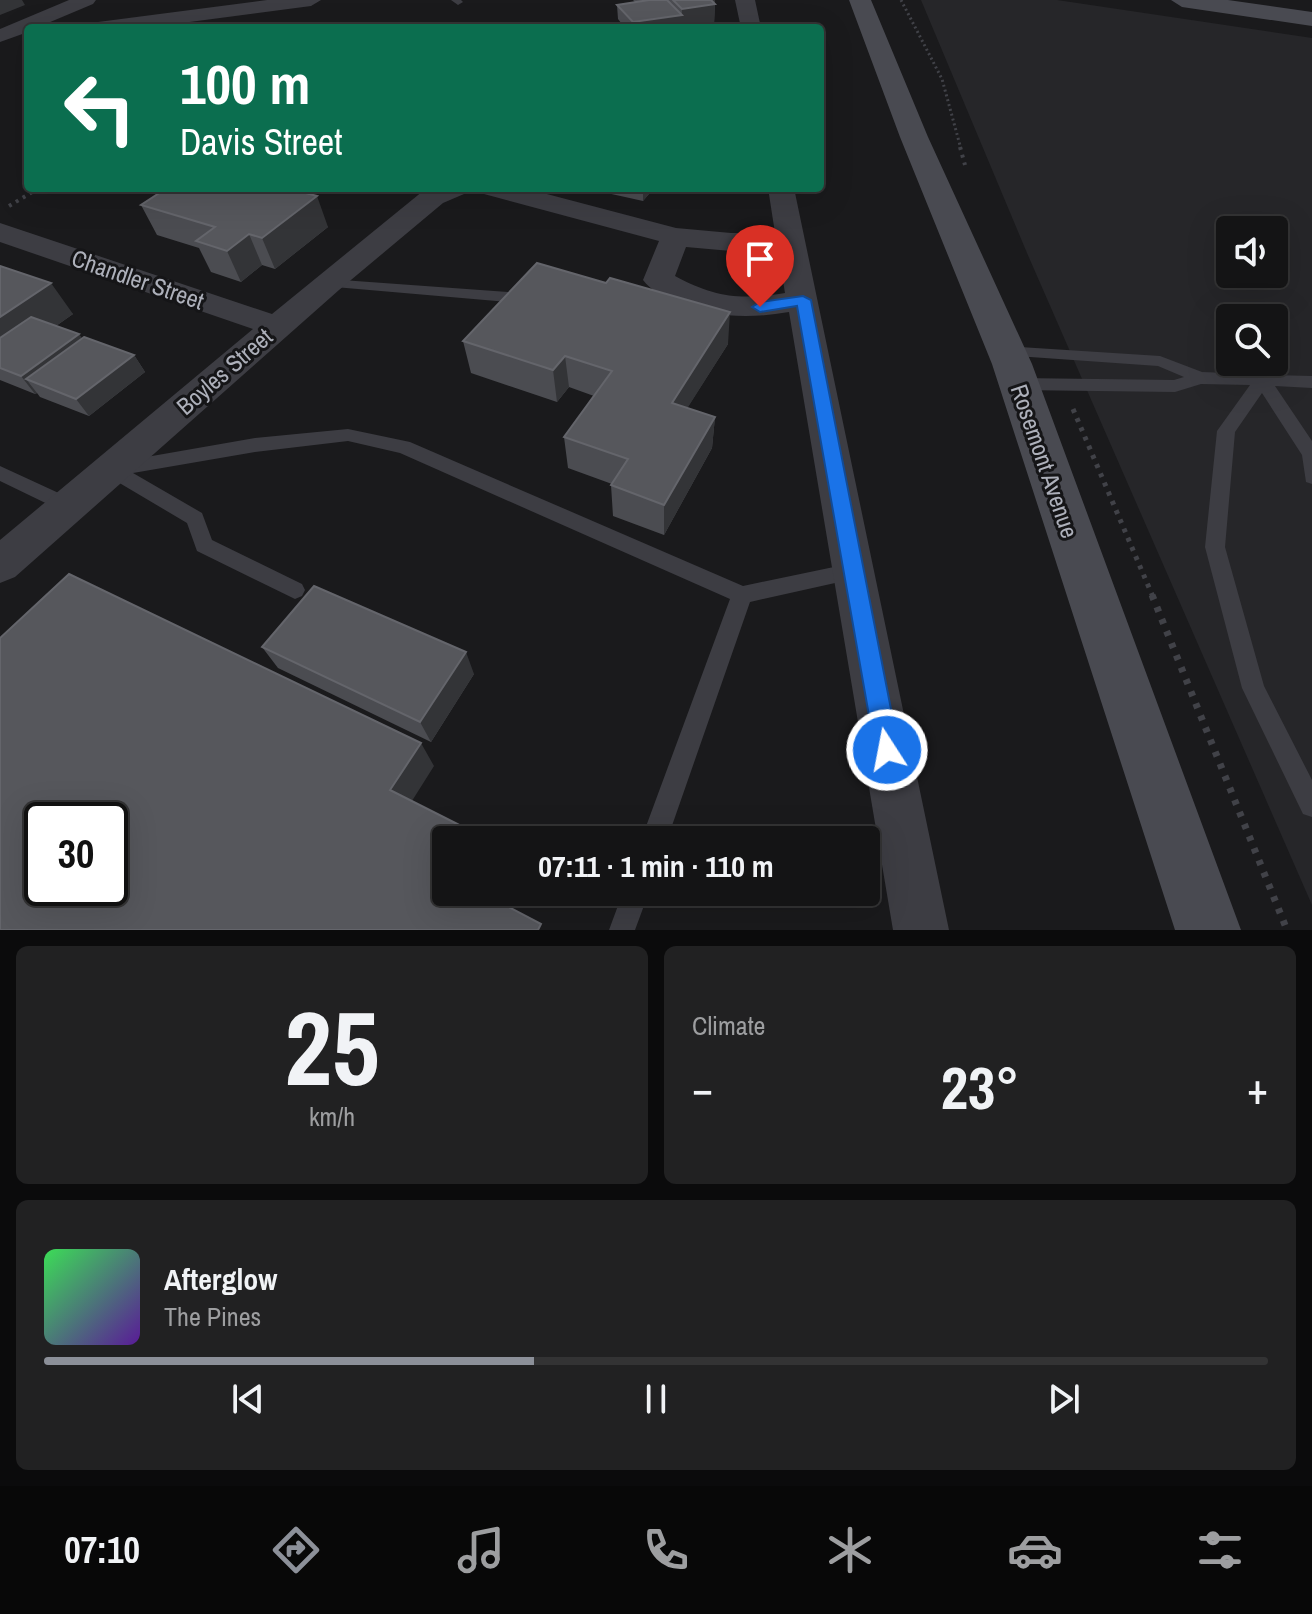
<!DOCTYPE html>
<meta charset="utf-8">
<style>
body{margin:0;font-family:"Archivo Narrow",sans-serif;background:#212122;color:#f1f3f6;height:100vh;display:flex;flex-direction:column;font-size:30px;white-space:nowrap}
*{box-sizing:border-box;margin:0}
p{font-size:26px;color:#9d9ea0}
.icon{flex:none;width:44px;height:44px;fill:none;stroke:currentColor;stroke-width:2;stroke-linecap:round;stroke-linejoin:round}
.map{position:relative;height:930px;overflow:hidden}
.side{display:flex;flex-direction:column;gap:16px;padding:16px;background:#0b0b0c;flex:1}
.side>*{flex:none}
.hud{position:absolute;left:24px;top:24px;width:800px;height:168px;border-radius:8px;box-shadow:0 8px 32px #0002,0 0 0 2px #333334;background:#0b6e4f;color:#fff;overflow:hidden}
.fabs{position:absolute;left:1216px;top:216px;display:grid;gap:16px}
.fabs a{display:grid;place-items:center;width:72px;height:72px;border-radius:8px;background:#141415;box-shadow:0 8px 32px #0002,0 0 0 2px #333334;font-size:40px}
.speed{position:absolute;left:24px;top:802px;display:flex;gap:16px;font-size:40px;font-weight:700;text-align:center}
.speed>*{display:grid;place-content:center;width:104px;height:104px;border-radius:50%;background:#141415;box-shadow:0 8px 32px #0002,0 0 0 2px #333334;line-height:1}
.speed .limit{border:4px solid #111;border-radius:12px;background:#fff;color:#111}
.pin{position:absolute;display:grid;place-items:center;width:68px;height:68px;color:#fff;margin:-82px -34px;border-radius:50% 50% 50% 0;rotate:-45deg;box-shadow:0 0 8px #0007}
.pin .icon{rotate:45deg}
.me{position:absolute;width:88px;margin:-44px;rotate:349deg;stroke-linejoin:round;filter:drop-shadow(0 0 6px #0008)}
.turn{display:flex;align-items:center;gap:28px;height:168px;padding:0 24px;font-size:36px}
.turn .icon{width:104px;height:104px;stroke-width:2.5}
.turn b{display:block;font-size:56px;line-height:68px}
.big{font-size:60px;font-weight:700;line-height:1.1}
.side .card{flex:1;display:flex;flex-direction:column;justify-content:center;gap:12px;min-width:0;padding:0 28px;border-radius:12px;background:#212122}
.side .dial{align-items:center;gap:0}
.dial b{font-size:104px;line-height:1}
.song{display:flex;align-items:center;gap:24px}
.cover{width:96px;height:96px;border-radius:12px;background:linear-gradient(135deg,hsl(130 70% 55%),hsl(270 70% 35%))}
.played{height:8px;border-radius:4px;background:linear-gradient(90deg,#8c9099 40%,#333334 40%)}
.keys{display:flex;justify-content:space-around;direction:ltr}
.heat{display:flex;justify-content:space-between;align-items:center;font-size:44px;direction:ltr}
.side .tiles{flex:1;display:grid;gap:16px;grid-template-columns:1fr 1fr}
.card:last-child{grid-column:span 2}
.trip{position:absolute;left:432px;top:826px;width:448px;height:80px;border-radius:8px;background:#141415;box-shadow:0 8px 32px #0002,0 0 0 2px #333334;font-weight:700;line-height:80px;text-align:center}
.tab-bar{display:flex;height:128px;justify-content:space-around;align-items:center;background:#080808;color:#9d9ea0}
.tab-bar .icon{width:56px;height:56px}
.tab-bar .current{color:#8c9099}
.tab-bar b{font-size:36px;color:#f1f3f6}
.map>svg:first-child{display:block}
.built{fill:#262629;fill-rule:evenodd}
.lines{fill:none;stroke-linecap:round;stroke-linejoin:round}
.path-far3{stroke:#414248;stroke-width:3;stroke-dasharray:2 3;stroke-linecap:butt}
.path-far2{stroke:#414248;stroke-width:4;stroke-dasharray:3 5;stroke-linecap:butt}
.path-far1{stroke:#414248;stroke-width:5;stroke-dasharray:4 6;stroke-linecap:butt}
.path{stroke:#414248;stroke-width:7;stroke-dasharray:5 8;stroke-linecap:butt}
.lane{fill:#3d3d43;fill-rule:evenodd}
.street{fill:#3d3d43;fill-rule:evenodd}
.secondary{fill:#494a51;fill-rule:evenodd}
.wall{fill:#4b4c51}
.shaded-wall{fill:#333437}
.building{fill:#56575c;stroke:#64656b;stroke-width:2;fill-rule:evenodd}
.route{fill:#1a73e8;stroke:#114b97;stroke-width:2}
.labels{text-anchor:middle;dominant-baseline:central;stroke-width:6;stroke-linejoin:round;paint-order:stroke}
.street-label{font-size:24px;fill:#adb0ba;stroke:#151517}
</style>
<div class="map">
<svg width="1312" height="930" viewBox="0 0 1312 930">
<rect width="100%" height="100%" fill="#1a1a1c"/>
<!-- built -->
<path class="built" d="M921 0H1057L1312 38V905L1027 253ZM1230 230H1274V274H1230ZM1230 318H1274V362H1230Z"/>
<g class="lines">
<!-- path-far3 -->
<path class="path-far3" d="M901 0 942 79 961 149"/>
<!-- path-far2 -->
<path class="path-far2" d="M960 147 965 165
M9 206 39 188"/>
<!-- path-far1 -->
<path class="path-far1" d="M1073 409 1153 597"/>
<!-- path -->
<path class="path" d="M1152 595 1287 930"/>
<!-- lane -->
<path class="lane" d="M451 0H461L463 2 458 5Z
M328 279 508 292 515 297 508 302 323 286V280Z
M1006 346 1160 356 1202 372 1252 374 1249 362H1265L1269 375 1312 376V388L1275 386 1312 441V484L1306 482 1302 455 1262 393 1235 432 1225 547 1264 686 1312 780V817L1303 814 1242 688 1205 547 1217 431 1250 385 1201 384 1175 392 1018 390 1010 384 1018 378 1174 380 1184 377 1158 366 1000 355 998 351Z
M348 429 410 442 743 586 853 563 860 565 863 571 860 577 853 579 750 602 667 840H641L730 599 400 453 348 441 255 452 133 473 202 513 212 540 302 584 305 590 302 596 295 599 197 551 187 523 106 475 103 470 106 465 112 463 255 438Z
M0 466 76 501 78 506 76 511H62L0 481Z
M623 892H649L635 930H609Z"/>
<!-- street -->
<path class="street" d="M69 0H96L93 4 36 28H28V32L0 42V29Z
M267 0H321L311 6 144 28H88L98 22Z
M735 0H755L761 28H741Z
M431 188H468L464 194 443 203 339 290 15 577 0 583V540L253 329 0 242V223L272 314 423 191Z
M480 188H524L676 228 731 233H775L768 188H794L949 930H893L789 312C748 319 713 318 675 301 663 296 650 290 643 280L659 241 484 194ZM686 247 731 251 778 250 785 293C740 300 716 298 675 276Z"/>
<!-- secondary -->
<path class="secondary" d="M849 0H871L928 137 1032 364 1241 930H1175L992 364 900 137Z
M1171 0H1228L1312 12V26L1182 7Z"/>
</g>
<!-- wall -->
<path class="wall" d="M633 0H715L714 25 692 28H625L618 19 617 5 635 2Z
M167 188H290L289 189 328 227 275 269 262 265 241 282 211 272 199 248 157 235 141 205Z
M327 188H347L342 192Z
M607 188H654L643 201 607 193Z
M0 266 73 314 56 326 79 334 82 339 134 355 145 372 89 416 40 397 37 393 35 394 0 380Z
M463 341 728 344 687 408 715 417 712 448 664 535 613 516 611 485 612 484 568 468 564 437 594 396 569 387 557 402 471 373Z
M262 647 474 674 431 742 278 668Z"/>
<!-- shaded-wall -->
<path class="shaded-wall" d="M0 0H22L25 5 0 15Z
M696 0H715L714 25 692 28H681L682 9Z
M682 15 681 28H633V22Z
M643 188H654L643 201Z
M317 196 328 227 275 269 262 238Z
M249 234 262 265 241 282 227 251Z
M51 283 73 314 0 365V317Z
M730 312 728 344 671 434 672 403Z
M79 334 91 352 26 379 37 393 35 394 21 376Z
M134 355 145 372 89 416 76 399Z
M565 356 569 387 557 402 553 370Z
M715 417 712 448 664 535V505Z
M466 652 474 674 431 742 420 722Z
M421 743 434 766 405 812 390 790Z
M476 892H494L486 907Z"/>
<!-- building -->
<path class="building" d="M649 0H667L682 15 633 22 617 5Z
M673 0H711L715 4 682 9Z
M167 188H287L317 196 262 238 249 234 227 251 196 241 215 227 141 205Z
M537 263 606 283 610 278 730 312 672 403 715 417 664 505 611 485 628 459 564 437 612 371 565 356 553 370 463 341Z
M0 266 51 283 0 317Z
M31 317 79 334 21 376 0 368V338Z
M84 337 134 355 76 399 26 379Z
M69 574 421 743 390 790 489 840H446V892H480L541 924 538 930H0V638ZM42 820H110V888H42Z
M314 586 466 652 420 722 262 647Z"/>
<!-- route -->
<path class="route" d="M803 296 811 300 899 750 895 759 887 762 879 759 875 750 797 306 760 312 752 307 760 302Z"/>
<g class="labels">
<!-- street labels -->
<g class="street-label">
<text transform="translate(138 279) rotate(19)">Chandler Street</text>
<text transform="translate(224 371) rotate(-41)">Boyles Street</text>
<text transform="translate(1045 461) rotate(71)">Rosemont Avenue</text>
</g>
</g>
</svg>
<div class="fabs">
<a><svg class="icon" aria-label="sound" viewBox="0 0 24 24"><path d="M4 9h4l5-4v14l-5-4H4zM17 9q2 3 0 6"/></svg></a>
<a><svg class="icon" aria-label="search" viewBox="0 0 24 24"><circle cx="10" cy="10" r="6"/><path d="M15 15l6 6"/></svg></a>
</div>
<div class="speed"><div class="limit">30</div></div>
<div class="pin" style="left:760px;top:307px;background:#d93025"><svg class="icon" aria-label="arrive" viewBox="0 0 24 24"><path d="M6 21V4h12l-3 4 3 4H6"/></svg></div>
<svg class="me" style="left:887px;top:750px" viewBox="-20 -20 40 40"><circle r="17" fill="#1a73e8" stroke="#fff" stroke-width="3"/><path d="M0-11L8 9 0 5-8 9z" fill="#fff"/></svg>
<div class="trip">07:11 · 1 min · 110 m</div>
<div class="hud">
<div class="turn"><svg class="icon" aria-label="left" viewBox="0 0 24 24"><path d="M17 20v-9H6M10 6l-5 5 5 5"/></svg><div><b>100 m</b>Davis Street</div></div>
</div>
</div>
<section class="side">
<div class="tiles">
<div class="card dial"><b>25</b><p>km/h</p></div>
<div class="card"><p>Climate</p>
<div class="heat"><a>−</a><b class="big">23°</b><a>+</a></div>
</div>
<div class="card">
<div class="song"><i class="cover"></i><div><b>Afterglow</b><p>The Pines</p></div></div>
<div class="played"></div>
<div class="keys"><svg class="icon" aria-label="previous" viewBox="0 0 24 24"><path d="M18 5L8 12l10 7zM5 5v14"/></svg><svg class="icon" aria-label="pause" viewBox="0 0 24 24"><path d="M8 5v14M16 5v14"/></svg><svg class="icon" aria-label="next" viewBox="0 0 24 24"><path d="M6 5l10 7-10 7zM19 5v14"/></svg></div>
</div>
</div>
</section>
<nav class="tab-bar">
<b>07:10</b>
<svg class="icon current" aria-label="directions" viewBox="0 0 24 24"><path d="M12 3l9 9-9 9-9-9zM9 14v-3h6M13 9l2 2-2 2"/></svg>
<svg class="icon" aria-label="music" viewBox="0 0 24 24"><path d="M9 18V5l10-2v13"/><circle cx="6" cy="18" r="3"/><circle cx="16" cy="16" r="3"/></svg>
<svg class="icon" aria-label="phone" viewBox="0 0 24 24"><path d="M5 4h4l2 5-3 2q2 4 5 5l2-3 5 2v4C11 20 4 13 5 4z"/></svg>
<svg class="icon" aria-label="climate" viewBox="0 0 24 24"><path d="M12 3v18M4 7l16 10M4 17L20 7"/></svg>
<svg class="icon" aria-label="car" viewBox="0 0 24 24"><path d="M5 17H2v-5l4-1 3-4h7l3 4 3 1v5h-3M9 17h6M6 11h13"/><circle cx="7" cy="17" r="2"/><circle cx="17" cy="17" r="2"/></svg>
<svg class="icon" aria-label="filters" viewBox="0 0 24 24"><path d="M4 7h16M4 17h16"/><circle cx="9" cy="7" r="2"/><circle cx="15" cy="17" r="2"/></svg>
</nav>
